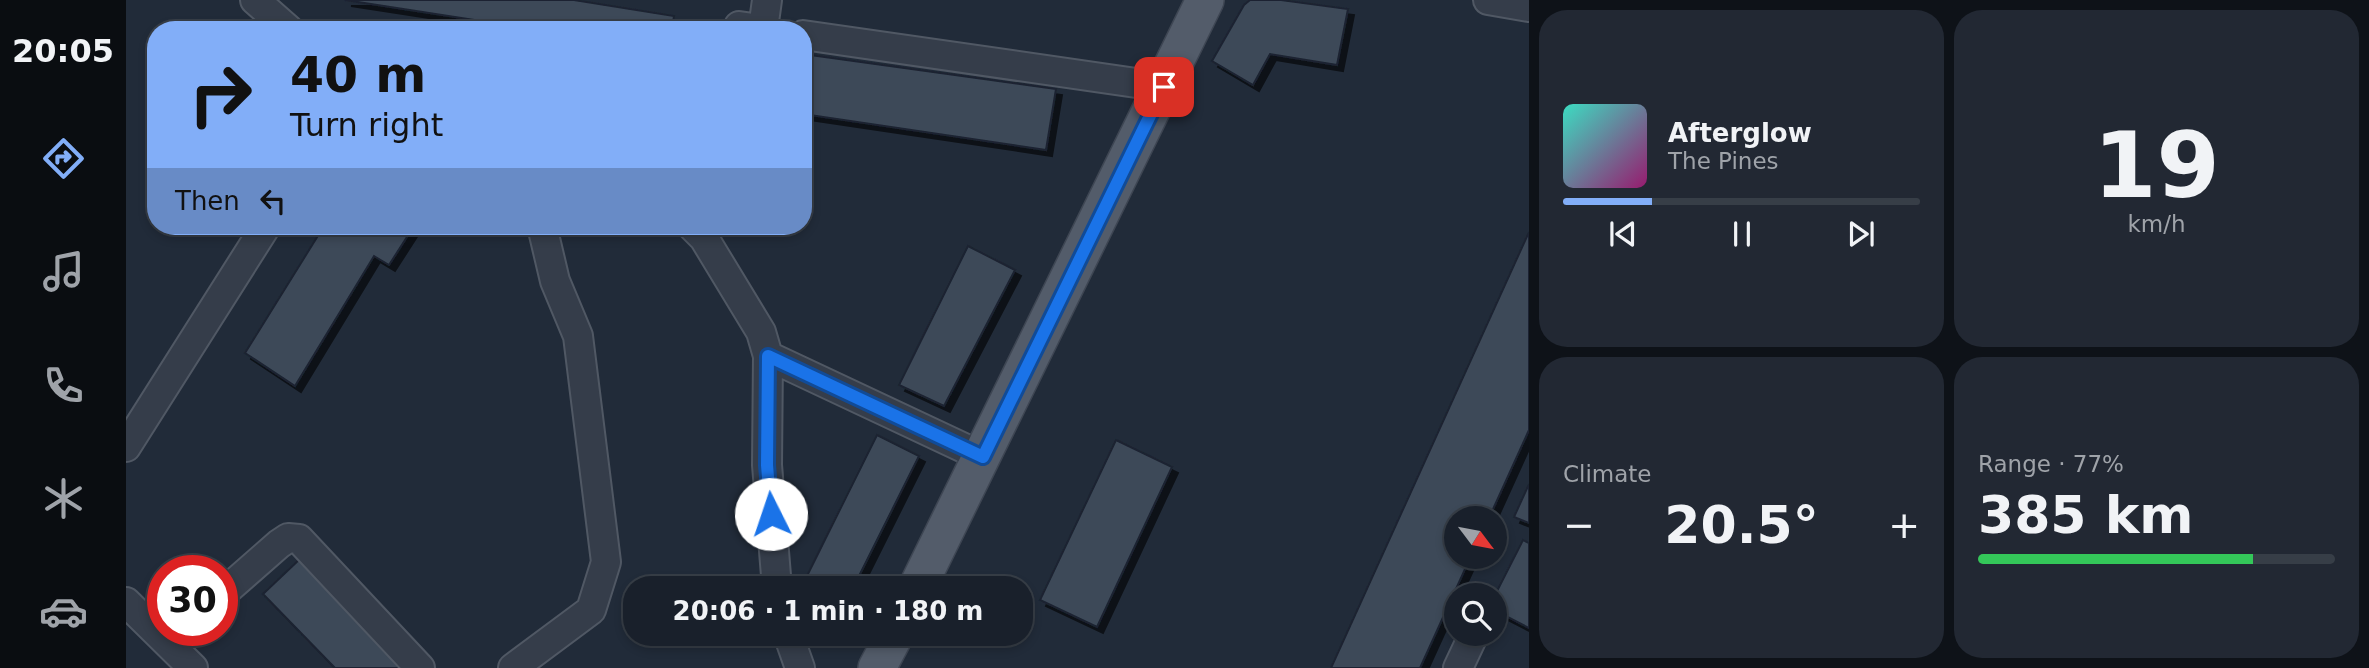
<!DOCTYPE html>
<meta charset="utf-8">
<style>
body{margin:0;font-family:"DejaVu Sans",sans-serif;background:#222833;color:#f1f3f6;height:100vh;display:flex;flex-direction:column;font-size:26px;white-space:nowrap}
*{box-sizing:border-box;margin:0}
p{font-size:23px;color:#9fa3a9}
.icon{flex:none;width:38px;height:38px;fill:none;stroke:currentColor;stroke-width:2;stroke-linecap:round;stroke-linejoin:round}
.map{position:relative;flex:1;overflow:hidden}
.side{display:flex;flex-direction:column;gap:10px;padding:10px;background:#0e1218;width:840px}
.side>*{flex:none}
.top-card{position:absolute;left:21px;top:21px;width:665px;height:214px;border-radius:28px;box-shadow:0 4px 10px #0003,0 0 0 2px #373e47;background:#82aef8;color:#111;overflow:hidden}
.needle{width:46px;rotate:122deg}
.fabs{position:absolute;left:1318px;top:506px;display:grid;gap:14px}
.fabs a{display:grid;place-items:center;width:63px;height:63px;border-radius:50%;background:#19202b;box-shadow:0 4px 10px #0003,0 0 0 2px #373e47;font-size:35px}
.speed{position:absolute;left:21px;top:555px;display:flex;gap:14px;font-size:35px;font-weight:700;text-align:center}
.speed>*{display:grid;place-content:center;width:91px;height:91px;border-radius:50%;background:#19202b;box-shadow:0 4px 10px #0003,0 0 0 2px #373e47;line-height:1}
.speed .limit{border:10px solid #d22;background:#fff;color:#111}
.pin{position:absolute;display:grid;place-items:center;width:60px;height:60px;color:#fff;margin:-30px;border-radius:14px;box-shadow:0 4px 10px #0006}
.me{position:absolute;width:77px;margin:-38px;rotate:356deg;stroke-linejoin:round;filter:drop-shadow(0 0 5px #0008)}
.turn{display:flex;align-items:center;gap:24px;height:147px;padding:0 28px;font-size:32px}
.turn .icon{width:91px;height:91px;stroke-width:2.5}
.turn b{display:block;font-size:49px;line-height:60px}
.then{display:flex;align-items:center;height:66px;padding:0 28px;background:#0003;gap:14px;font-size:26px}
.big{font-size:52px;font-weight:600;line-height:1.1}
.side .tile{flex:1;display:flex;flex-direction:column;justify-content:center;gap:10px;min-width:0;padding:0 24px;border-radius:28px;background:#222833}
.side .dial{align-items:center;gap:0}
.dial b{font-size:91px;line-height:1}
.song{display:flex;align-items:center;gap:21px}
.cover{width:84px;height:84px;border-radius:10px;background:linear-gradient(135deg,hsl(170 70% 55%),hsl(320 70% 35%))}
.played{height:7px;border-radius:4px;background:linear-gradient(90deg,#82aef8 25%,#373e47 25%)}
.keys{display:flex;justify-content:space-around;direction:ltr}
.heat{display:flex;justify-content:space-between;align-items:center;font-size:38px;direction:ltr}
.charge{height:10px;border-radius:5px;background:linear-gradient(90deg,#34c759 77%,#373e47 0)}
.side .tiles{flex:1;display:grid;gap:10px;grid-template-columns:repeat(2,1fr)}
.trip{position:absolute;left:497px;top:576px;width:410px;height:70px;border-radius:28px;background:#19202b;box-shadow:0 4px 10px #0003,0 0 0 2px #373e47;font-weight:600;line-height:70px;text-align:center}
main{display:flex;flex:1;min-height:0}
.menu{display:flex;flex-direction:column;width:126px;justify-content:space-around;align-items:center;background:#0a0d11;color:#9fa3a9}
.menu .icon{width:49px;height:49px}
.menu .on{color:#82aef8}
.menu b{font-size:32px;color:#f1f3f6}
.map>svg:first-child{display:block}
.building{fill:#3d4959;stroke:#1c2430;stroke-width:2;filter:url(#shadow)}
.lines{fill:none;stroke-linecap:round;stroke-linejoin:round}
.minor-casing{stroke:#505864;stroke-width:32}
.major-casing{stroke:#3e4653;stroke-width:40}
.minor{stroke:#353d4a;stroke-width:28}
.major{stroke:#535c6a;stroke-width:37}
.route-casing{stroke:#114b97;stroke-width:18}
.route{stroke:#1a73e8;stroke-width:12}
</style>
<main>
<nav class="menu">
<b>20:05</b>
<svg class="icon on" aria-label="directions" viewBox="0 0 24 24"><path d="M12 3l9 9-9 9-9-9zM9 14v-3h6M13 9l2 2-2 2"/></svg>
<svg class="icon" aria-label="music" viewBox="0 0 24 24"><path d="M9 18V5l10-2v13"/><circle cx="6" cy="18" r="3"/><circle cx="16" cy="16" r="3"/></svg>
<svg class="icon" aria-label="phone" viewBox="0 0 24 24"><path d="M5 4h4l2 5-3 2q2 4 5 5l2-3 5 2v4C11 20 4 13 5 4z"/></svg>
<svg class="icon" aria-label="climate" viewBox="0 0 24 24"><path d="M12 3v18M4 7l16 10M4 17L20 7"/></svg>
<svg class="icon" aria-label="car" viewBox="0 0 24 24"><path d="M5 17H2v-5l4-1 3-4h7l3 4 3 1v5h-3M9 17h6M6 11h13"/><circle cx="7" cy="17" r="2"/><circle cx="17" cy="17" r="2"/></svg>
</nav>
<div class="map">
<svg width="1403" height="668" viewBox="0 0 1403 668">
<defs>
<filter id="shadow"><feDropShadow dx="6" dy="6" stdDeviation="0" flood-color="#0009"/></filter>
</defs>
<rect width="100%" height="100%" fill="#212b39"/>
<!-- building -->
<path class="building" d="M219 0H448L548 16 546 30H413Z
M1124 0H1155L1222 9 1211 65 1144 54 1127 85 1086 61 1118 5Z
M677 54 930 89 920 150 677 114Z
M198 226H208L216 230 219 226H288L263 265 248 256 169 386 119 353Z
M1403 232V430L1363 518H1330V556H1345L1294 668H1205Z
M842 246 889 270 818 406 773 385Z
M751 435 793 456 727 588H675Z
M990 440 1046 467 971 627 914 600Z
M1403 484V523L1388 517Z
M1397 540 1403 543V628L1368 610V597Z
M176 557 285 668H209L137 594Z"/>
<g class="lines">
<!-- minor casing -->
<g class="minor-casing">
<path id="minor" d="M129 0 163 30
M1362 0 1403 7
M637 29 641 0
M613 30V26L640 30
M677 35 1038 87
M566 226 578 238 635 332 642 356 641 465 651 588
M642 356 857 457
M0 447 140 226
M96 594 153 544 162 538 173 539 294 668
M0 602 67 668
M662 634 674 668
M387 668 465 610 480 562 452 336 429 281 416 226
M1332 668 1348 634"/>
</g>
<!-- major casing -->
<g class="major-casing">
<path id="major" d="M791 588 1079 0
M751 668 769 634"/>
</g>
<!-- minor -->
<use href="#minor" class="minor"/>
<!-- major -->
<use href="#major" class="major"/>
</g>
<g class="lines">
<!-- route casing -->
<g class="route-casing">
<path id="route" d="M645 514 641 465 642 356 857 457 1038 87"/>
</g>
<!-- route -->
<use href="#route" class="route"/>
</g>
</svg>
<div class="fabs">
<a><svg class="needle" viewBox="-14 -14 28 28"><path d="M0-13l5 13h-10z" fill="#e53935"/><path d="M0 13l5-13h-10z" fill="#9fa3a9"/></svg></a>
<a><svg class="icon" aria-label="search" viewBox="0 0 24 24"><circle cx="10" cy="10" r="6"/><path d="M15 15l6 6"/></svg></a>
</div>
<div class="speed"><div class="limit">30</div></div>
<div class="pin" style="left:1038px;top:87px;background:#d93025"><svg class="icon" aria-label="arrive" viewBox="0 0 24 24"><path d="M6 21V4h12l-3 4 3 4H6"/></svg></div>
<svg class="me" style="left:645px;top:514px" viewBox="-20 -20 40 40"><circle r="19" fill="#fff"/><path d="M0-13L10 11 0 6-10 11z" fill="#1a73e8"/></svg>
<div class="trip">20:06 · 1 min · 180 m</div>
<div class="top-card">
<div class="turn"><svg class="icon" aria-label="right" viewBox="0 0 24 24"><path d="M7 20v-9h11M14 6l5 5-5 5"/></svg><div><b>40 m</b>Turn right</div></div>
<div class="then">Then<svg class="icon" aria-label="left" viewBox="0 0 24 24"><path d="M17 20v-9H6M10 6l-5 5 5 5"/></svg></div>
</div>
</div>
<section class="side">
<div class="tiles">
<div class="tile">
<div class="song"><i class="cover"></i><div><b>Afterglow</b><p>The Pines</p></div></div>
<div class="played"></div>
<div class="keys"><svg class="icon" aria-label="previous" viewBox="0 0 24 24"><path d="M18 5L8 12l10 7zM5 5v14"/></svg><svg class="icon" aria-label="pause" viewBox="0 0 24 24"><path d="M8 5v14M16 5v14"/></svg><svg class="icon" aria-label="next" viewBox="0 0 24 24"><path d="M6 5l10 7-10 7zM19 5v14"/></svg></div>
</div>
<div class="tile dial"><b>19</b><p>km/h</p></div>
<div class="tile"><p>Climate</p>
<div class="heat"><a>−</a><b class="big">20.5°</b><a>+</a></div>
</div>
<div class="tile"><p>Range · 77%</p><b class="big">385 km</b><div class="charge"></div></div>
</div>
</section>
</main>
